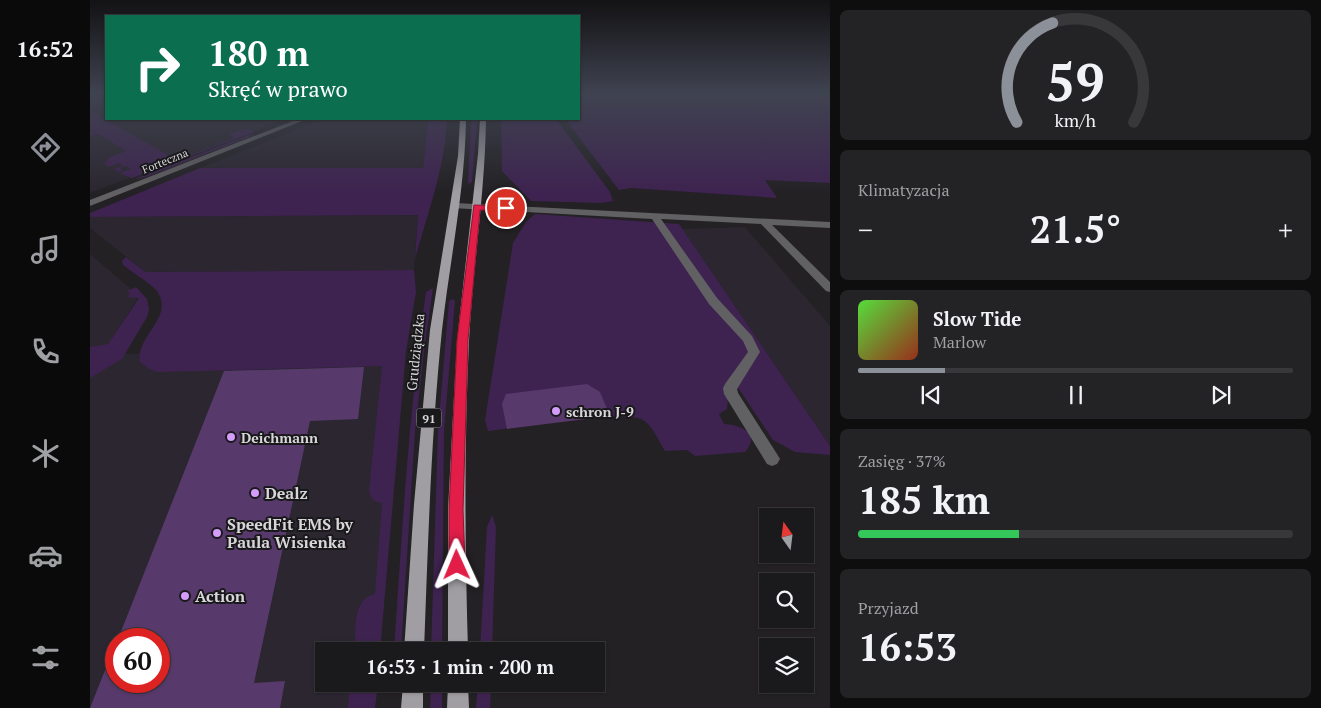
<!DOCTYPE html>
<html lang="pl">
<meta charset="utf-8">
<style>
body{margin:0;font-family:"PT Serif",serif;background:#232224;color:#f1f3f6;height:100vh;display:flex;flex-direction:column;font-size:19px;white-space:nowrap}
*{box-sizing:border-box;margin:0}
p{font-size:16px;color:#9fa0a3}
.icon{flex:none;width:28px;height:28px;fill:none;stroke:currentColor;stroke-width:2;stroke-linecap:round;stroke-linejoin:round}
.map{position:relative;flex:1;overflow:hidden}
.details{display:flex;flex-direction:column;gap:10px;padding:10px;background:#0e0e0f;width:491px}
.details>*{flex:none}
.guide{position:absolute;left:15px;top:15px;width:475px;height:105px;border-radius:0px;box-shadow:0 1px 4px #0004,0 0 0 1px #38383a;background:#0b6e4f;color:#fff;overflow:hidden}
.needle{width:32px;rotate:346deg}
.tools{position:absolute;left:669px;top:508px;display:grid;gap:10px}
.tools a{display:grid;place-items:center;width:55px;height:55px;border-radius:0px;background:#1a191b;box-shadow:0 1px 4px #0004,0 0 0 1px #38383a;font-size:25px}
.speed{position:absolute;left:15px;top:628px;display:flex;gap:10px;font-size:25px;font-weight:700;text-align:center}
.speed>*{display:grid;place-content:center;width:65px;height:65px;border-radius:50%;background:#1a191b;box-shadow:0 1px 4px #0004,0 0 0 1px #38383a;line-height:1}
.speed .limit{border:8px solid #d22;background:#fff;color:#111}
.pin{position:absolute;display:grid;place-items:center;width:42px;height:42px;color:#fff;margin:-21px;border:2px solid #fff;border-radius:50%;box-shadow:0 1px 5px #0007}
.me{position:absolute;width:55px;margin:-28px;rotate:359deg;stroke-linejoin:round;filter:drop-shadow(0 0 4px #0008)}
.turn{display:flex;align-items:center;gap:18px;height:105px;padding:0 20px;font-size:22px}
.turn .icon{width:65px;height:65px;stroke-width:2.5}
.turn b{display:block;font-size:35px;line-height:42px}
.big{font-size:38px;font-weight:600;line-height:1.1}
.details .tile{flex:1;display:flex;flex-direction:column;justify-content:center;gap:8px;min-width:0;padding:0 18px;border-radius:8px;background:#232224}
.details .dial{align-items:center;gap:0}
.dial svg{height:130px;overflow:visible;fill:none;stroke:#38383a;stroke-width:7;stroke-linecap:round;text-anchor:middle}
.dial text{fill:#f1f3f6;stroke:none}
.song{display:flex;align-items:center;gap:15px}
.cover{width:60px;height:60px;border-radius:8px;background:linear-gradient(135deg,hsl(110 70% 55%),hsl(10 70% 35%))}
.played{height:5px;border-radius:2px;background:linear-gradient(90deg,#8c9099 20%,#38383a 20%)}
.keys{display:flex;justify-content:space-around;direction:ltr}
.heat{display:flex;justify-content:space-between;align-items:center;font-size:28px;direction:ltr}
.charge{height:8px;border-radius:4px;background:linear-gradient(90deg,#34c759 37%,#38383a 0)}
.trip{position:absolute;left:225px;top:642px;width:290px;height:50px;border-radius:0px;background:#1a191b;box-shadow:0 1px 4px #0004,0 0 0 1px #38383a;font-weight:600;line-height:50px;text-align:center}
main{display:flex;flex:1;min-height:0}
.dock{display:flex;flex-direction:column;width:90px;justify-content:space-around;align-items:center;background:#0a0a0b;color:#9fa0a3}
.dock .icon{width:35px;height:35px}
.dock .on{color:#8c9099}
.dock b{font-size:22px;color:#f1f3f6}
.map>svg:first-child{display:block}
.built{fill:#2b262f;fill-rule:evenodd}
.green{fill:#3e2350}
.building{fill:#573a6b}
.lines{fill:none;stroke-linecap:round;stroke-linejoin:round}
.minor{fill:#616062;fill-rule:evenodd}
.primary{fill:#a09ea2;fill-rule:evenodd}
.route{fill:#e11d48;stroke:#92132f}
.poi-dot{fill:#d49cfb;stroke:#19181b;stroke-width:2}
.labels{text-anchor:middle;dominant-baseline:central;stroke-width:4;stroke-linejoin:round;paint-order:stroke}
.far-street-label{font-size:11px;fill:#d8d6d9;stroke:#19181b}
.shield{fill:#19181b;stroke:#9f9da0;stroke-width:1}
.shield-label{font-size:12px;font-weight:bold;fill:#d8d6d9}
.street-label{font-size:14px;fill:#d8d6d9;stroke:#19181b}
.poi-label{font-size:14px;font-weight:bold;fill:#d8d6d9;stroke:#19181b;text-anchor:start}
.near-poi-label{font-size:16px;font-weight:bold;fill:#d8d6d9;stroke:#19181b;text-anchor:start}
</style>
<main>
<nav class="dock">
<b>16:52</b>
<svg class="icon on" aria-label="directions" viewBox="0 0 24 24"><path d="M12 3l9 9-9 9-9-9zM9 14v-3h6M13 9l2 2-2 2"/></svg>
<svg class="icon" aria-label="music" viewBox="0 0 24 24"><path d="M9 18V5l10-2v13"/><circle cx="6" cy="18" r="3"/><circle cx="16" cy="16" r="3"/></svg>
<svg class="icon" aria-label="phone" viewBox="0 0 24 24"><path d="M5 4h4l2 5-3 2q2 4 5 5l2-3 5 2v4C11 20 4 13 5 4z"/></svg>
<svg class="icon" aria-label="climate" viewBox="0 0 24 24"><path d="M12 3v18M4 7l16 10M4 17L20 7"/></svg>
<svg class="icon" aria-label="car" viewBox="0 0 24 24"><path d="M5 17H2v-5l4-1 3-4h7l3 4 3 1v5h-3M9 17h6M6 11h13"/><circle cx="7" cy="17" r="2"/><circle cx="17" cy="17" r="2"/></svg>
<svg class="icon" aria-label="filters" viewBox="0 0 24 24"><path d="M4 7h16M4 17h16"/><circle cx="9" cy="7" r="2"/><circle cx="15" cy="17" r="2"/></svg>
</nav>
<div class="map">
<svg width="740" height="708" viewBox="0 0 740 708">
<rect width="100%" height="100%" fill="#232124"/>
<!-- built -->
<path class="built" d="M0 93H16V119H195L0 193Z
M233 119H338L333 168H110Z
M328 215 324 270 55 272 0 228V217Z
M655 227 740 326V446L592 229Z
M0 254 49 296 12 354 316 351 285 651H234V684H283L281 708H0ZM26 639H69V681H26Z"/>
<!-- green -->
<path class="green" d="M489 93H740V183L675 180 687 198 541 188 529 190 475 119H489Z
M0 111 87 160 144 138 139 134C147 131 157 126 164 132L42 178 29 173 41 169 37 166 30 168 33 170 28 172 23 169 33 166 29 163 19 167 14 164 20 157 36 151 8 134 0 136Z
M338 119H357C355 168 338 212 325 259L328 215 0 217V213L110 168H333Z
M381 119 387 120 382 182 378 184Z
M412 119H466L520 192 523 201 511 203 441 201 412 171 411 125Z
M164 133 159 137 56 177 45 179Z
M445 214 589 224 740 446V455L705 452 683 440 649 389 634 391 638 398 637 409 629 414 634 424C652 425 671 434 655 452L605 456 597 450 575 451C569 442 563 426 553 420 532 408 427 428 398 431L395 420 423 243 436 222Z
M36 257 55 272 324 270 326 292 316 351 290 651H283V644H265C266 626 263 599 285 594L292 503C284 502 280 499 279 490L292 366 68 372 59 369 50 362C45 336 85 318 67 291 63 285 40 271 33 265L32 261Z
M46 287 57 299 59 309 57 317 32 359 0 378V347L18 344 49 298 37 297 40 293 37 291Z
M343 288 334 351 325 431 311 651H304C312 531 319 411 336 292Z
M363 299 365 301 354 430 352 651H341L348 430 359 301Z
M402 515 406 527 402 651H390L397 527Z
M260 684H288L285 708H258Z
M341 684H352V708H340Z
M388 684H401L400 708H386Z"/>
<!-- building -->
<path class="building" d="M274 367 268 419 220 421 164 683 195 681 190 708H0L25 645 26 681H69V639H28L134 371Z
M497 384 510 392 520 416 417 429 412 404 416 394Z"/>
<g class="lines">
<!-- minor -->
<path class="minor" d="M208 119H217L0 206V200Z
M365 203 740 222V228L682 225 740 282V292L736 291 671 224 571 219 627 298 662 336 670 352 647 389 648 393 687 454 690 459 687 464 682 466 677 464 634 394 633 388 635 384 658 352 653 341 619 304 562 219 362 208V204Z"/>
<!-- primary -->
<path class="primary" d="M370 119H376C375 190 360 259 352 330 341 435 338 545 334 651H314L324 504 340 330 368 156Z
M390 119H396C395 193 383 267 379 341 374 445 375 548 378 651H358V510L367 340 388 154Z
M313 684H333V708H311Z
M358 684H378L379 708H357Z"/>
</g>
<!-- sky -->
<linearGradient id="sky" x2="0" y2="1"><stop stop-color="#131214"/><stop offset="0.48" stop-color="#3f4350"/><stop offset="1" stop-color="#3f4350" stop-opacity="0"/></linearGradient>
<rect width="740" height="193" fill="url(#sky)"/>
<!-- route -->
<path class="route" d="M384 205 416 206 420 208 416 211 390 210 378 340 373 510 375 565 373 571 367 573 361 571 359 565V510L367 340Z"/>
<!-- markers -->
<g class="poi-dot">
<circle cx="466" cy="411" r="5"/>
<circle cx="141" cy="437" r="5"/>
<circle cx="165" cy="493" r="5"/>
<circle cx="127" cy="533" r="5"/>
<circle cx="95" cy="596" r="5"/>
</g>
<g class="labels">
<!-- far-street labels -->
<g class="far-street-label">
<text transform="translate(75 161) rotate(-22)">Forteczna</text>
</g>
<!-- shield labels -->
<rect class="shield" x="326.5" y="408.5" width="25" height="19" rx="4"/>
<g class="shield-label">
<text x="339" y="418">91</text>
</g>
<!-- street labels -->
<g class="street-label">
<text transform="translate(325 352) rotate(-84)">Grudziądzka</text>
</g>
<!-- poi labels -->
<g class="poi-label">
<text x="476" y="411">schron J-9</text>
<text x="151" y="437">Deichmann</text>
</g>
<!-- near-poi labels -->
<g class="near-poi-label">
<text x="175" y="493">Dealz</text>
<text x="137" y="524">SpeedFit EMS by<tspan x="137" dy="18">Paula Wisienka</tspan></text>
<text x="105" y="596">Action</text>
</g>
</g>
</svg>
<div class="tools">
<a><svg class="needle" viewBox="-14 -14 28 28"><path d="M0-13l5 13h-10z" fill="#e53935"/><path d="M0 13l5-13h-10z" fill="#9fa0a3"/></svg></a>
<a><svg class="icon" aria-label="search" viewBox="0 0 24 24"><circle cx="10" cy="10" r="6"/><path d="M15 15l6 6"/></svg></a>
<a><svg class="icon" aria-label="layers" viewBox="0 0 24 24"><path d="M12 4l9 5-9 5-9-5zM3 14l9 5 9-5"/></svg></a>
</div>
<div class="speed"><div class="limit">60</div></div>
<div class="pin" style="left:416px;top:208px;background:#d93025"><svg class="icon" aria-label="arrive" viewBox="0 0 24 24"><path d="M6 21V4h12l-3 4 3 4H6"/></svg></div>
<svg class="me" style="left:367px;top:565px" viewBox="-20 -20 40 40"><path d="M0-17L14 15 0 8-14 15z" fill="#e11d48" stroke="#fff" stroke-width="4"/></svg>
<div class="trip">16:53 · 1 min · 200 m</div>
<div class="guide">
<div class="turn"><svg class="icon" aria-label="right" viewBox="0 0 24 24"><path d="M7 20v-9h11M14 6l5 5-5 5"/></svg><div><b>180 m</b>Skręć w prawo</div></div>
</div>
</div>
<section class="details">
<div class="tile dial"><svg viewBox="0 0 100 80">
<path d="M14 69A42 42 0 1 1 86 69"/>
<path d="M14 69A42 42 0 0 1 36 8" stroke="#8c9099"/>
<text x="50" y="56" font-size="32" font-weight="700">59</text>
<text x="50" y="72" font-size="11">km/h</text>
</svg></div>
<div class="tile"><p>Klimatyzacja</p>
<div class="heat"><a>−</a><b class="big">21.5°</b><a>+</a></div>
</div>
<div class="tile">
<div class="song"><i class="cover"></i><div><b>Slow Tide</b><p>Marlow</p></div></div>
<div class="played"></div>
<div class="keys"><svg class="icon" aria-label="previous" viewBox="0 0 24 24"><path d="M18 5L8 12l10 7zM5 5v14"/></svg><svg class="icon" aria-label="pause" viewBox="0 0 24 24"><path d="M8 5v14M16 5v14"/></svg><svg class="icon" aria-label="next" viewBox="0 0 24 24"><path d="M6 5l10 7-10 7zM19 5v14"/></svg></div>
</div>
<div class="tile"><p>Zasięg · 37%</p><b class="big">185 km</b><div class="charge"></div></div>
<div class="tile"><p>Przyjazd</p><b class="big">16:53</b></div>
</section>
</main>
